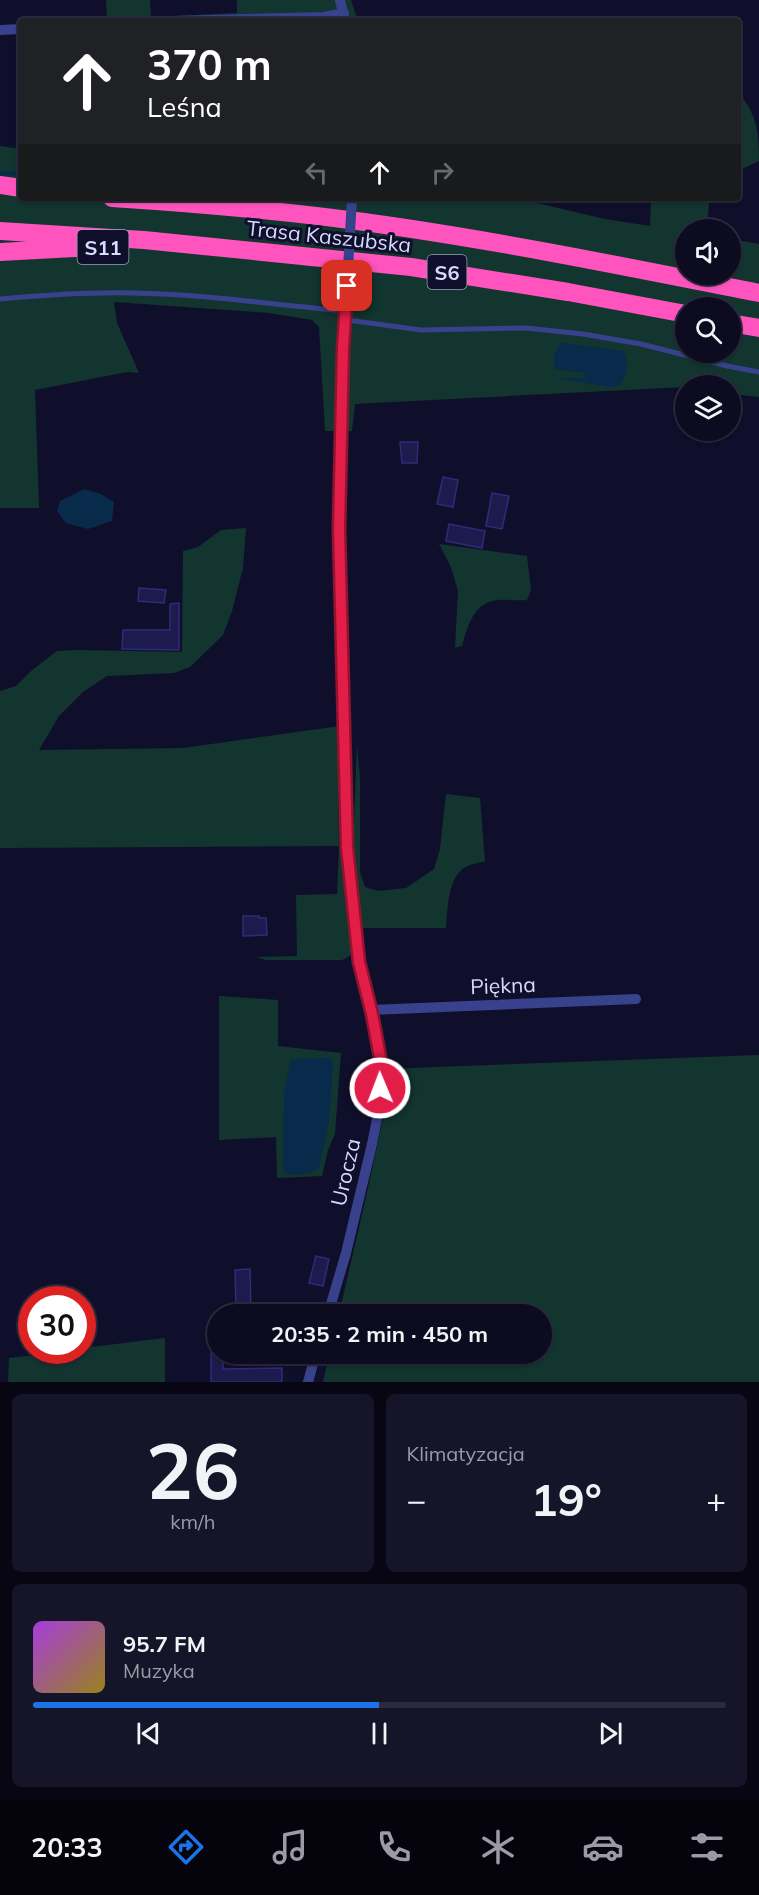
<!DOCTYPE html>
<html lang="pl">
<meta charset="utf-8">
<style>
body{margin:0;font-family:Mulish,sans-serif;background:#151429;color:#f1f3f6;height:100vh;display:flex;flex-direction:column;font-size:22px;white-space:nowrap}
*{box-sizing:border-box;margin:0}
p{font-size:20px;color:#9a9ba5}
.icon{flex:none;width:33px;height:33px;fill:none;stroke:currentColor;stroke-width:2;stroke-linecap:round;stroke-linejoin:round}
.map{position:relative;height:1382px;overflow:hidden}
.panel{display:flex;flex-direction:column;gap:12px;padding:12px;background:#070612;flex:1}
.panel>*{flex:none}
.banner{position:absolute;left:18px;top:18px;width:723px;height:183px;border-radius:6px;box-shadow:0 2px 4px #0004,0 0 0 2px #2c2b3e;background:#202124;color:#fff;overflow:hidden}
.buttons{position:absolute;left:675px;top:219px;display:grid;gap:12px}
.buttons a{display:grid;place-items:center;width:66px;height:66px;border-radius:50%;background:#0c0b20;box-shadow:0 2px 4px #0004,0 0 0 2px #2c2b3e;font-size:30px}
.speed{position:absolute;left:18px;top:1286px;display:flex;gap:12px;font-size:30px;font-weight:700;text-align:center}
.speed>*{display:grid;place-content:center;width:78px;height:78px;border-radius:50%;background:#0c0b20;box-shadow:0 2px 4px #0004,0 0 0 2px #2c2b3e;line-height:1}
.speed .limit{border:9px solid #d22;background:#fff;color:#111}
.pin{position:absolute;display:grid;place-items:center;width:51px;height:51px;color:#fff;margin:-26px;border-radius:12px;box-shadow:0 3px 9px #0006}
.me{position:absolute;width:66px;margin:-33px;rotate:359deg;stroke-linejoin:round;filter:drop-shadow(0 0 4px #0008)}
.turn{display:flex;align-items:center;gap:21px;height:126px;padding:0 30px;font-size:27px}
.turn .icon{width:78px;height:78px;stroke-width:2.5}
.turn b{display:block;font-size:42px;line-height:51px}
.lanes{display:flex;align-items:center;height:57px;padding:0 30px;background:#0003;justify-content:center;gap:30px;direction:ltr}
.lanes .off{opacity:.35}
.big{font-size:45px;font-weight:700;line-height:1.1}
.panel .card{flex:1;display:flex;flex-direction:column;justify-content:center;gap:9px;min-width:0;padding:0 21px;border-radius:9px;background:#151429}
.panel .dial{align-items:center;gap:0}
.dial b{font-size:78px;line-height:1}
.song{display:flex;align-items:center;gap:18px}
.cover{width:72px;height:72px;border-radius:9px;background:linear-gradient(135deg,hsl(280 70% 55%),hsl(50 70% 35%))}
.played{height:6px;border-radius:3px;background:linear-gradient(90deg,#1a73e8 50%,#2c2b3e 50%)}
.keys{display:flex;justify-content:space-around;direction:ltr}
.heat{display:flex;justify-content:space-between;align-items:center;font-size:33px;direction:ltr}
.panel .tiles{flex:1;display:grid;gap:12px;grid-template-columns:1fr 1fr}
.card:last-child{grid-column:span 2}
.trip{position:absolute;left:207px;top:1304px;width:345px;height:60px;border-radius:30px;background:#0c0b20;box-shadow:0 2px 4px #0004,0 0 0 2px #2c2b3e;font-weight:700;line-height:60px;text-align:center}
.tabs{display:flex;height:96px;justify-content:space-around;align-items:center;background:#05040d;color:#9a9ba5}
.tabs .icon{width:42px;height:42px}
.tabs .active{color:#1a73e8}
.tabs b{font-size:27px;color:#f1f3f6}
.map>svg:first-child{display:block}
.green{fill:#12352f;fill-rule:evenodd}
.water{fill:#082a4b}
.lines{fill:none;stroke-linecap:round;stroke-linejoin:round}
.stream{stroke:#082a4b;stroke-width:4}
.building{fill:#1d1a4d;stroke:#2f2b7a;stroke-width:1.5}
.lane{stroke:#38418c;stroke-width:5}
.street{stroke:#38418c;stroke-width:10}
.highway{stroke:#ff54be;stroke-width:18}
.street-bridge{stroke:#38418c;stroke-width:10}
.route-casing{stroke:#92132f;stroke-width:15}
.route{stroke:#e11d48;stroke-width:10}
.labels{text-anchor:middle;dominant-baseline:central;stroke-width:6;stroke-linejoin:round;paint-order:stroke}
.shield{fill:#100f2b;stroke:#9d9dbf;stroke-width:1.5}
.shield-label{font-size:20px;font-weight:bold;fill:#d9daff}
.street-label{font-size:21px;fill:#d9daff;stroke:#100f2b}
</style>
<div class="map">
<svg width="759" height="1382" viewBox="0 0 759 1382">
<rect width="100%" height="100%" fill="#100f2b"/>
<!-- green -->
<path class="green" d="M106 0H150L151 17 237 13V0H351L358 21H56L107 18Z
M738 92C757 115 759 131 759 161L738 171Z
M0 146 21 149V198H515L605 219 650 226 651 198H711L709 202 707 229 686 230V274H730L731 239 759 244V397L731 394 730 386H686L685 387 355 404 352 431H325L319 327 312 320 269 313 114 302 117 323 139 373 127 372 35 390 39 508H0ZM686 308H730V352H686Z
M246 528 243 568 232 611 223 635 190 667 174 673 107 676 83 692 59 716 39 750 183 748 340 726 338 785 339 846 344 845 354 950 350 956 342 960H265L256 957 297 956 296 895 337 894 339 846 0 848V691L16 686 31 671 57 651 76 650 182 652 183 551 198 547 221 530Z
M439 544 527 556 531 590 527 600C516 601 499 598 489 602 471 609 467 630 462 646L455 648 458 591 451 567Z
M357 744 360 779V872L365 887 378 891 406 888 434 869 440 849 446 794 480 798 485 861C479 863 471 864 466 867 447 877 448 909 446 928H360L353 846Z
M219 996 278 1000V1046L341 1053 335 1134 328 1150 322 1176 277 1178 276 1137 219 1140Z
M759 1055V1382H323L330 1353H542V1314H339L366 1197 385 1109 384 1069Z
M165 1338V1382H8L9 1358 82 1350 83 1348Z"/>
<!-- water -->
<path class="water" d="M561 343 623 351C630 359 626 378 619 386L610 387 556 378H585V373L554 369V354Z
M84 489 101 494 114 502 112 521 88 529 66 523 57 511 60 501Z
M330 1058 333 1064 329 1120 319 1168C309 1174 293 1178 283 1171L284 1095 291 1059Z"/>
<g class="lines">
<!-- stream -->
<path class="stream" d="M0 173 21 174"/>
</g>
<!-- building -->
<path class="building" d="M400 442H418L417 463H402Z
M443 477 458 480 453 507 437 504Z
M492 493 509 496 502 529 486 526Z
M449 524 485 531 482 548 446 541Z
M139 588 166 590 164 603 138 601Z
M179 603V650L122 649 123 630H170V604Z
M243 916H259V918H266L267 935 243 936Z
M316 1256 329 1259 323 1286 309 1283Z
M250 1269 251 1314H236L235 1270Z
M211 1353H223V1369L282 1368V1382H211Z"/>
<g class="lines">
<!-- lane -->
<path class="lane" d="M0 299C44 295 89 292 134 293 204 294 275 305 345 311
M347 320 421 330 526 328 583 334 641 344 727 366 759 372"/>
<!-- street -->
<path class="street" d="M340 0 345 21
M173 21 324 17 344 13
M0 30 21 29
M371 1010 636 999
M328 1314 346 1253 372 1144 380 1104 381 1072 372 1015 359 961 347 847 339 529 347 286
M308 1382 316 1353"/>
<!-- highway -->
<path class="highway" d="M0 185 21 188
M112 198C205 204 299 212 392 226 515 244 637 269 759 293
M0 231 144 240 411 267 568 292 686 314
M0 252 93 247
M730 323 759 328"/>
<!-- street-bridge -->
<path class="street-bridge" d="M347 286 352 198"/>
</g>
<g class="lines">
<!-- route casing -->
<g class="route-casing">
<path id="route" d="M347 286 343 348 339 529 347 847 359 962 372 1014 380 1057V1088"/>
</g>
<!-- route -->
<use href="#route" class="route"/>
</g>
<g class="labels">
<!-- shield labels -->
<g class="shield">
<rect x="77.5" y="230" width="51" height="34" rx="4.5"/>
<rect x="427.5" y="255" width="39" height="34" rx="4.5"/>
</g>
<g class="shield-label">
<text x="103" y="247">S11</text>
<text x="447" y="272">S6</text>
</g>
<!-- street labels -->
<g class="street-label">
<text transform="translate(329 236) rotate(6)">Trasa Kaszubska</text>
<text transform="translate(503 985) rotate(-2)">Piękna</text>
<text transform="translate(345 1172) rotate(-77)">Urocza</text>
</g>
</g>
</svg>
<div class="buttons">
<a><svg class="icon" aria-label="sound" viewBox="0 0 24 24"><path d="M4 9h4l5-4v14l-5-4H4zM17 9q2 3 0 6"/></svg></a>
<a><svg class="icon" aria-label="search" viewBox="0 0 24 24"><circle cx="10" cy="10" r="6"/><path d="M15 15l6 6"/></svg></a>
<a><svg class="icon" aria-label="layers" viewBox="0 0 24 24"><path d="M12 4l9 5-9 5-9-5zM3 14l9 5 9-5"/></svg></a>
</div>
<div class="speed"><div class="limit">30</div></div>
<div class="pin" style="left:347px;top:286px;background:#d93025"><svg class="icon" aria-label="arrive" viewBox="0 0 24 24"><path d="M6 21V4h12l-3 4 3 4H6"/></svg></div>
<svg class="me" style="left:380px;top:1088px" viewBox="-20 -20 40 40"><circle r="17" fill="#e11d48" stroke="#fff" stroke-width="3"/><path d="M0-11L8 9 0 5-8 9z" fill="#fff"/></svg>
<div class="trip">20:35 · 2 min · 450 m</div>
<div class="banner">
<div class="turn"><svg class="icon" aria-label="ahead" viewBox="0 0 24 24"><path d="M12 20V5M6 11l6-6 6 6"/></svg><div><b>370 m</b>Leśna</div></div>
<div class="lanes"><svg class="icon off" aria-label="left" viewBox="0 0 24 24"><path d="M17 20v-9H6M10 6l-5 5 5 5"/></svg><svg class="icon" aria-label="ahead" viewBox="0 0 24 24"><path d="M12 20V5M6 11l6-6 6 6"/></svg><svg class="icon off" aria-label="right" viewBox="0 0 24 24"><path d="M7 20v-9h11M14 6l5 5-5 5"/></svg></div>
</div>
</div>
<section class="panel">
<div class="tiles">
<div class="card dial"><b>26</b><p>km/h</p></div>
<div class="card"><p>Klimatyzacja</p>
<div class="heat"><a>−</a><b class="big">19°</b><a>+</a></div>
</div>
<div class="card">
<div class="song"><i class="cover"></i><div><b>95.7 FM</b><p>Muzyka</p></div></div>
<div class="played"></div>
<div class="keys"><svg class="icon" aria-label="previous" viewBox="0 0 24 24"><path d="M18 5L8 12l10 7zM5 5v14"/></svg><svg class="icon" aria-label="pause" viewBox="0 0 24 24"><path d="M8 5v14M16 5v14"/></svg><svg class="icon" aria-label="next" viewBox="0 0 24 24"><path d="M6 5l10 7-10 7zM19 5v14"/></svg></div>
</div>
</div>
</section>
<nav class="tabs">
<b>20:33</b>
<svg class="icon active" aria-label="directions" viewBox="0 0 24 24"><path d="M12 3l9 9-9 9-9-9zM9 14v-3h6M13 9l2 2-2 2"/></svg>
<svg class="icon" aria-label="music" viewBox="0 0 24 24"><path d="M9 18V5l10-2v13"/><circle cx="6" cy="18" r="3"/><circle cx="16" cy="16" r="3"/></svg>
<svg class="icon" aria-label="phone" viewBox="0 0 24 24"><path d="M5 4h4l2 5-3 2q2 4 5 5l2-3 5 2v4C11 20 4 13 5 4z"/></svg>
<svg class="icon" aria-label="climate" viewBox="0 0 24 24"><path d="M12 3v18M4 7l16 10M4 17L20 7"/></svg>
<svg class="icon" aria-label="car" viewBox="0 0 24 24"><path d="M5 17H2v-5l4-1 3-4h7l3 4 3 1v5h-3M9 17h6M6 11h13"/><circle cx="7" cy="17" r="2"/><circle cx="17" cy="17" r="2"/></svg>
<svg class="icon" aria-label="filters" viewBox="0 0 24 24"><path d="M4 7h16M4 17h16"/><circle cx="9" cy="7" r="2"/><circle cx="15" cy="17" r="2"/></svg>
</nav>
